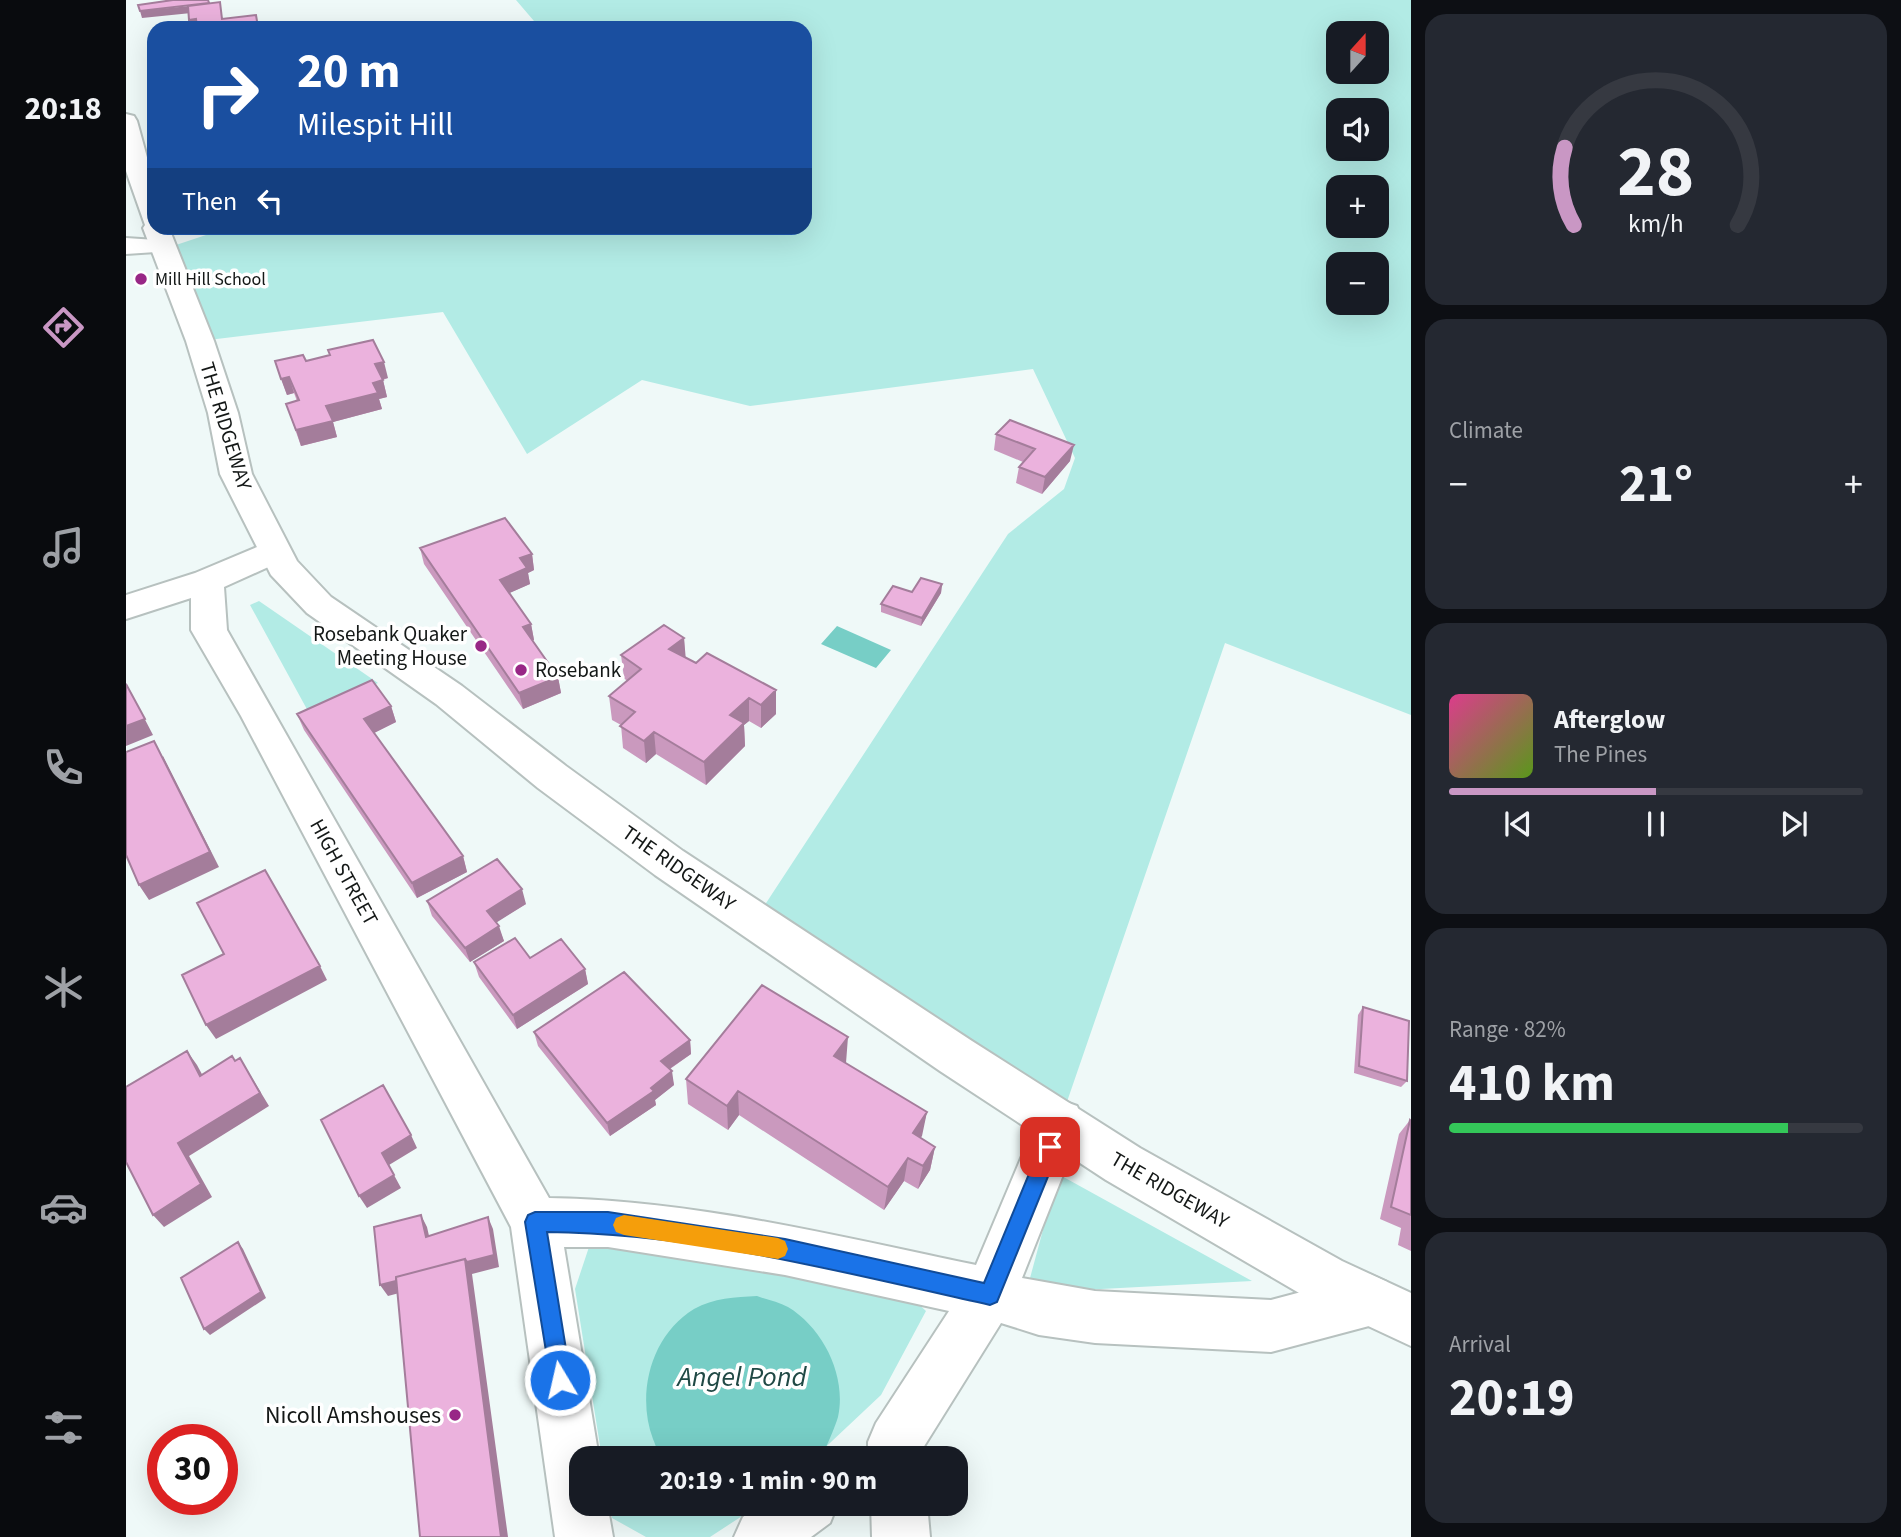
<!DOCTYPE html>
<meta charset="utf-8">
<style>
body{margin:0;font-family:"Source Sans 3",sans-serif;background:#242831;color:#f1f3f6;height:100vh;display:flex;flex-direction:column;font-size:26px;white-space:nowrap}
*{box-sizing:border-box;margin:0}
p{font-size:23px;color:#9ea1a6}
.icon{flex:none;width:38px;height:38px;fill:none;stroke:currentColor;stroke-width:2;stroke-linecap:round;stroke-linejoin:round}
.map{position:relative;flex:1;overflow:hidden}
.details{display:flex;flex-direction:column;gap:14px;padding:14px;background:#0d0f14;width:490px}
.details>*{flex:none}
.hud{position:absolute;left:21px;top:21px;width:665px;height:214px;border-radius:21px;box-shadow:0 7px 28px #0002;background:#1a4fa0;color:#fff;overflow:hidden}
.needle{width:46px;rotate:21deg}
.fabs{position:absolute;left:1200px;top:21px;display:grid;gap:14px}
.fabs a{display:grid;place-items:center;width:63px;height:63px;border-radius:14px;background:#171b24;box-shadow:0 7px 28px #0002;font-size:35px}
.speed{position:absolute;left:21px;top:1424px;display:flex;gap:14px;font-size:35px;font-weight:700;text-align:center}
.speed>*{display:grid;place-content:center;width:91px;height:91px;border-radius:50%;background:#171b24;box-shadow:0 7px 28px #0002;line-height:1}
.speed .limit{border:10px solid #d22;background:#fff;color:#111}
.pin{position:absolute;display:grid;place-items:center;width:60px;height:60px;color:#fff;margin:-30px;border-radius:14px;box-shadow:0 4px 10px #0006}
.me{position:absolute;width:77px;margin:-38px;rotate:351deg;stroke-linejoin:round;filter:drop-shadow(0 0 5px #0008)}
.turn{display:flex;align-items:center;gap:24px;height:147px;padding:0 35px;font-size:32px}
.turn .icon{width:91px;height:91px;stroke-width:2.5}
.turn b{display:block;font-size:49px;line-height:60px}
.then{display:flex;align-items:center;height:66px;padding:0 35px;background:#0003;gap:14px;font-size:26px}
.big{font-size:52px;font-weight:700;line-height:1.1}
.details .tile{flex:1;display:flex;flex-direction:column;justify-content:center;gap:10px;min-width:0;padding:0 24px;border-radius:21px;background:#242831}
.details .dial{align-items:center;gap:0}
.dial svg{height:182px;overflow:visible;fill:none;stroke:#363941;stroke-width:7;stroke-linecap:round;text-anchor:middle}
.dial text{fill:#f1f3f6;stroke:none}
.song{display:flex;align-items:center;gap:21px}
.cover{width:84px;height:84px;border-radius:10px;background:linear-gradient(135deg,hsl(330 70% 55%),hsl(90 70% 35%))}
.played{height:7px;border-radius:4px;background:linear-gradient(90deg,#c997c4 50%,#363941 50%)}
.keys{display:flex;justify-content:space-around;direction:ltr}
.heat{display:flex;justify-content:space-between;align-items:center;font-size:38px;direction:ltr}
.charge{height:10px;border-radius:5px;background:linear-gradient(90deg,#34c759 82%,#363941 0)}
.trip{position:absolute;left:443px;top:1446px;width:399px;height:70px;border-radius:21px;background:#171b24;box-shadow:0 7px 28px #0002;font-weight:700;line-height:70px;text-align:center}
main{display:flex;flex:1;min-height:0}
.tab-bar{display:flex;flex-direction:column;width:126px;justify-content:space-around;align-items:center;background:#090b0e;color:#9ea1a6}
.tab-bar .icon{width:49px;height:49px}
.tab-bar .on{color:#c997c4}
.tab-bar b{font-size:32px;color:#f1f3f6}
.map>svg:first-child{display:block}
.green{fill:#b2ebe5;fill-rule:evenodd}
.water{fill:#77cec6}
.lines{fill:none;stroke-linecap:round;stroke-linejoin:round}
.minor-casing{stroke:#b7c1bf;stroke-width:4}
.major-casing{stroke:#b7c1bf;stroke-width:4}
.minor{fill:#fff;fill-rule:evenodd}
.major{fill:#fff;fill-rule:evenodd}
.wall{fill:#ca99be}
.shaded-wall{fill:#a47d9b}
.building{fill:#ebb2dd;stroke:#a47d9b;stroke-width:2}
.route{fill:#1a73e8;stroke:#114b97;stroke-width:2}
.slow{fill:#f59e0b}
.poi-dot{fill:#982786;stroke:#fff;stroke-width:2.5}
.labels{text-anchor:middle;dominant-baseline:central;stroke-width:7;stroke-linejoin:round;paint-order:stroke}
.far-poi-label{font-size:18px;fill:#141817;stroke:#fff;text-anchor:start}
.street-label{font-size:21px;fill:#141817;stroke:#fff}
.poi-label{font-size:21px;fill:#141817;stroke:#fff;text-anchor:end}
.near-poi-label{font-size:24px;fill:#141817;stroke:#fff;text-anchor:end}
.near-water-label{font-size:28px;font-style:italic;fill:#204945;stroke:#fff}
</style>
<main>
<nav class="tab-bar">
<b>20:18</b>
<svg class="icon on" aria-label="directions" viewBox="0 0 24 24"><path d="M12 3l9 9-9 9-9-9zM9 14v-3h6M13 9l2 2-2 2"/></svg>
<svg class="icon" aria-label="music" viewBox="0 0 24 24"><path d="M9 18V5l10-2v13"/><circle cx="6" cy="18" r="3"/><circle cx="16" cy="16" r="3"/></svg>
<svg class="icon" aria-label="phone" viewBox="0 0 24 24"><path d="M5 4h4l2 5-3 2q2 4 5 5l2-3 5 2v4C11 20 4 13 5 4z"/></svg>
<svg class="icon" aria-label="climate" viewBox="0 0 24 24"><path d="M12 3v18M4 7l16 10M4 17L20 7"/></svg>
<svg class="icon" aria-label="car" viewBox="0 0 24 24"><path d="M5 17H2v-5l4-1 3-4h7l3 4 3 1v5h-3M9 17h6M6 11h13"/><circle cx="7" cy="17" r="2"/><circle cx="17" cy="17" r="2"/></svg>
<svg class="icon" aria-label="filters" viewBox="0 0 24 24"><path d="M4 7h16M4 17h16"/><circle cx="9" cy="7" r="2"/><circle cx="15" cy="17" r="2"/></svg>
</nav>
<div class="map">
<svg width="1285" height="1537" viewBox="0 0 1285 1537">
<rect width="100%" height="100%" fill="#eff9f8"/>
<!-- green -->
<path class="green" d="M390 0H1285V715L1099 643 934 1122 629 920 882 534 938 489 949 458 907 369 624 406 516 380 401 454 317 312 74 341 26 253 101 228H679V28H414ZM1213 33H1251V72H1213ZM1213 110H1251V149H1213ZM1213 187H1251V226H1213ZM1213 264H1251V303H1213Z
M133 601 252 683 183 713 124 605Z
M932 1174 1126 1281 900 1293Z
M466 1238 775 1288 800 1311 755 1395 688 1458H476L449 1289Z
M484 1503H636L584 1537H520L486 1518Z"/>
<!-- water -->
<path class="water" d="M711 626 765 650 750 668 695 644Z
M631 1296C641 1300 653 1302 662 1307 697 1328 721 1376 712 1417 708 1430 701 1445 695 1458H537C531 1452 530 1446 527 1439 510 1394 525 1335 568 1309 588 1298 609 1297 631 1296Z"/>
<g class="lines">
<!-- minor casing -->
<g class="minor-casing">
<path id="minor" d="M0 238 45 241 49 246 45 251 0 254Z
M148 540 160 543 165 551 160 559 98 587 101 630 423 1198C567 1200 710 1236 850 1265L917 1106 934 1100 951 1106 958 1122 896 1278 969 1291 1145 1300 1243 1274 1261 1282 1269 1300 1261 1318 1243 1326 1145 1352 969 1343 913 1335 875 1323 797 1448 798 1458H742V1442L750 1423 823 1311 659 1275 482 1247H438L473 1458H455V1503H481L487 1537H429L385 1227 115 716 65 630V598L0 619V595L69 573Z
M636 1503H712L704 1523 685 1537H608L617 1517Z
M745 1503H801L804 1537H746Z"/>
</g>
<!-- major casing -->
<g class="major-casing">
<path id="major" d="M0 114 8 116 11 121 28 183V228H43L88 341 112 413 126 474 171 561 205 597 336 686 440 766 557 851 846 1041 1014 1148 1216 1261 1285 1293V1346L1180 1297 980 1180 814 1071 529 875 412 788 310 704 181 613 145 575 94 474 82 413 60 341 17 228 19 225 0 171Z"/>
</g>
<!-- minor -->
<use href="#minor" class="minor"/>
<!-- major -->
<use href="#major" class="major"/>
</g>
<!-- wall -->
<path class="wall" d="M149 361H180L262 378 257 380 261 397 253 399 256 409 207 422 211 437 175 446 160 404 171 401 168 393 161 395Z
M870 434 944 461 916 494 890 483 893 467 897 462 868 450Z
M294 548 406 554 408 570 402 573 404 584 383 593 405 624 408 640 406 641 432 677 435 693 397 709 298 564Z
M816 584 815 593 795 626 755 612V604L786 592Z
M558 638 559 658 650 714 635 728 623 721 618 725 619 746 580 785 530 754 520 763 497 748 495 725 486 720 483 696 501 681 498 678 495 655Z
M265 706 270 722 248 733 337 856 341 872 291 898 178 730 171 714Z
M301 901 400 904 370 922 378 941 344 962 306 916Z
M404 958 459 969 462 984 391 1029 353 977 348 962Z
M1237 1007 1281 1081 1275 1087 1228 1073 1232 1015Z
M408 1032 564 1040 565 1054 544 1069 548 1085 529 1100 530 1105 484 1136 412 1046Z
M719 1063 801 1112 794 1138 809 1147 804 1170 792 1189 778 1181 758 1210 613 1115 602 1130 562 1104 560 1079Z
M1284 1120 1285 1121V1251L1272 1245 1275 1228 1254 1219 1273 1134Z"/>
<!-- shaded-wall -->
<path class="shaded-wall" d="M83 4 85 11 16 18 14 11Z
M70 19 73 28H66L63 20Z
M258 362 262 378 253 380 249 364Z
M163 377 168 393 161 395 155 379Z
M257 380 261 397 253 399 256 409 207 422 211 437 175 446 170 430 200 406 247 383Z
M948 445 944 461 916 494 919 477Z
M406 554 408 570 402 573 404 584 377 596 374 580 394 558Z
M816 584 815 593 795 626 796 618Z
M405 624 408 640 400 643 397 627Z
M558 638 560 661 543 649Z
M432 677 435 693 397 709 393 693Z
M0 683 27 735 0 746Z
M650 690V714L635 728V705Z
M623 698V721L618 725 619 746 580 785 578 762 604 715Z
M265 706 270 722 244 735 238 719Z
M528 732 530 754 520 763 518 741Z
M37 756 93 867 23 900 13 885Z
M337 856 341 872 291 898 286 883Z
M396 889 400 904 365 926 361 911Z
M373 926 378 941 344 962 339 948Z
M194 966 201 980 90 1039 80 1025Z
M459 969 462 984 391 1029 387 1015Z
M722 1037 720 1063 708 1056Z
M564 1040 565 1054 536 1074 535 1061Z
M61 1051 71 1065 84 1089 74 1076Z
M114 1058 143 1106 63 1156 86 1197 38 1227 27 1215 52 1143Z
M546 1071 548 1085 529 1100 530 1105 484 1136 481 1123Z
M612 1091 613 1115 602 1130 601 1106Z
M801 1112 796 1136 782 1156 787 1133Z
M285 1135 291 1148 263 1165 256 1153Z
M809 1147 804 1170 792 1189 797 1166Z
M782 1158 778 1181 758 1210 762 1187Z
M268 1175 275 1188 241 1208 233 1196Z
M295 1215 301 1227 306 1249 300 1237Z
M362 1217 367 1229 373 1267 346 1274 382 1537H375L341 1275 262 1296 254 1285Z
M112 1242 117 1249 140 1298 84 1335 78 1329Z"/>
<!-- building -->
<path class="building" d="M47 0H82L83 3 14 11 12 5Z
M94 2 96 19 130 15 132 27 71 28 70 19 63 20 62 6Z
M247 340 258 362 249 364 257 380 247 383 252 393 200 406 207 421 170 430 160 404 173 400 163 377 155 379 149 361 177 355 180 361 204 355 202 350Z
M884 420 948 445 919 477 893 467 909 449 870 434Z
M379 518 406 554 394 558 401 568 374 580 405 624 397 627 432 677 393 693 294 548Z
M795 578 816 584 796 618 755 604 767 586 786 592Z
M538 625 558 638 543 649 570 663 581 653 650 690 635 705 623 698 604 715 618 723 578 762 528 732 518 741 494 726 509 712 483 696 515 669 495 655Z
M246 680 265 706 238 719 337 856 286 883 171 714Z
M0 684 19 719 0 726Z
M28 741 84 852 13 885 0 855V752Z
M371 859 396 889 361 911 373 926 339 948 301 901Z
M139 870 194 966 80 1025 56 975 98 954 71 903Z
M389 938 404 958 435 939 459 969 387 1015 348 962Z
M498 972 564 1040 535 1061 546 1071 525 1088 528 1091 481 1123 408 1032Z
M636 985 722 1037 708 1056 801 1112 787 1133 809 1147 797 1166 782 1158 762 1187 612 1091 601 1106 560 1079Z
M1237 1007 1283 1021 1281 1081 1233 1066Z
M61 1051 74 1076 106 1056 109 1061 114 1058 134 1093 52 1143 75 1184 27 1215 0 1162V1087Z
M257 1085 285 1135 256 1153 268 1175 233 1196 195 1120Z
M1284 1120 1285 1121V1215L1265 1207Z
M295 1215 300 1237 362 1217 368 1255 341 1262 339 1259 270 1277V1281L254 1285 248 1227Z
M112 1242 135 1292 78 1329 55 1278Z
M339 1259 375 1537H294L270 1277Z"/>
<!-- route -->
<path class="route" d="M924 1138 931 1140 934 1147 871 1302 864 1305C719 1273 570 1233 421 1232L445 1380 441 1388 434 1391 426 1388 399 1222 402 1215 409 1212H482L659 1239 858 1283 917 1140Z"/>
<!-- slow -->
<path class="slow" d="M498 1215 652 1238 659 1241 662 1249 659 1256 652 1259 498 1235 490 1232 487 1225 490 1218Z"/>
<!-- markers -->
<g class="poi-dot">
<circle cx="15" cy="279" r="7"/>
<circle cx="355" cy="646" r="7"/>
<circle cx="395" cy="670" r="7"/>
<circle cx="329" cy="1415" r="7"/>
</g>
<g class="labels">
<!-- far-poi labels -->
<g class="far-poi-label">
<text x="29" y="279">Mill Hill School</text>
</g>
<!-- street labels -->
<g class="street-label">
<text transform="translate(100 426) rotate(73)">THE RIDGEWAY</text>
<text transform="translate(553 868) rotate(35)">THE RIDGEWAY</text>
<text transform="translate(218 872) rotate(61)">HIGH STREET</text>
<text transform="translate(1044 1190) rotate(30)">THE RIDGEWAY</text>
</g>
<!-- poi labels -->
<g class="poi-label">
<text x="341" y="634">Rosebank Quaker<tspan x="341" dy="24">Meeting House</tspan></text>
<text x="409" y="670" text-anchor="start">Rosebank</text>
</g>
<!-- near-poi labels -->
<g class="near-poi-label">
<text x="315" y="1415">Nicoll Amshouses</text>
</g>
<!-- near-water labels -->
<g class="near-water-label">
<text x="616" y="1377">Angel Pond</text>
</g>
</g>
</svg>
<div class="fabs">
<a><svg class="needle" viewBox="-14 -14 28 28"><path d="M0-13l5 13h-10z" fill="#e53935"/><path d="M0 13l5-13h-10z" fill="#9ea1a6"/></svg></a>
<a><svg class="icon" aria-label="sound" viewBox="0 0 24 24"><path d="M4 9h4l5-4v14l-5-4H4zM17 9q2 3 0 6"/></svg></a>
<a>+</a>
<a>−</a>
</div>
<div class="speed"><div class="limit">30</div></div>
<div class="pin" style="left:924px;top:1147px;background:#d93025"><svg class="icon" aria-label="arrive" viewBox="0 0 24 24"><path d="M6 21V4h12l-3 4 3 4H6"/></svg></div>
<svg class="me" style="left:434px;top:1380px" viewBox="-20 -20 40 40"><circle r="17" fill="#1a73e8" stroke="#fff" stroke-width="3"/><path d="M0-11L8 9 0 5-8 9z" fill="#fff"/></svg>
<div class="trip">20:19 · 1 min · 90 m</div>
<div class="hud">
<div class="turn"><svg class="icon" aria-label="right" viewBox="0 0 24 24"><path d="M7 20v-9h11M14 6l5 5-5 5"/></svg><div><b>20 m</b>Milespit Hill</div></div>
<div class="then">Then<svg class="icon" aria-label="left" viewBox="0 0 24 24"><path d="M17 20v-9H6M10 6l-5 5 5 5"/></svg></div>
</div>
</div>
<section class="details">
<div class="tile dial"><svg viewBox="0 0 100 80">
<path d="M14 69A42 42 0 1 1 86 69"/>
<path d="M14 69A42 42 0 0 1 10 35" stroke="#c997c4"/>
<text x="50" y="56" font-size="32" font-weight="700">28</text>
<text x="50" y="72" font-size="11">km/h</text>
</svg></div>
<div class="tile"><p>Climate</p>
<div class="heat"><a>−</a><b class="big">21°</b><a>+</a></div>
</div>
<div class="tile">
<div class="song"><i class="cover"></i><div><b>Afterglow</b><p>The Pines</p></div></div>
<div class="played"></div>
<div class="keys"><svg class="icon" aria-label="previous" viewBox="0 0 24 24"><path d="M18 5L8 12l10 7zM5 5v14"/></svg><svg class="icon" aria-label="pause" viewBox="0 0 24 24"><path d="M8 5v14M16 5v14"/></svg><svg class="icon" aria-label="next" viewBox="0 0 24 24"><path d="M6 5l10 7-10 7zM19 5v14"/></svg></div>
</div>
<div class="tile"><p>Range · 82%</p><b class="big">410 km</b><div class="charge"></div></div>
<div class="tile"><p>Arrival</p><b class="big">20:19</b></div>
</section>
</main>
